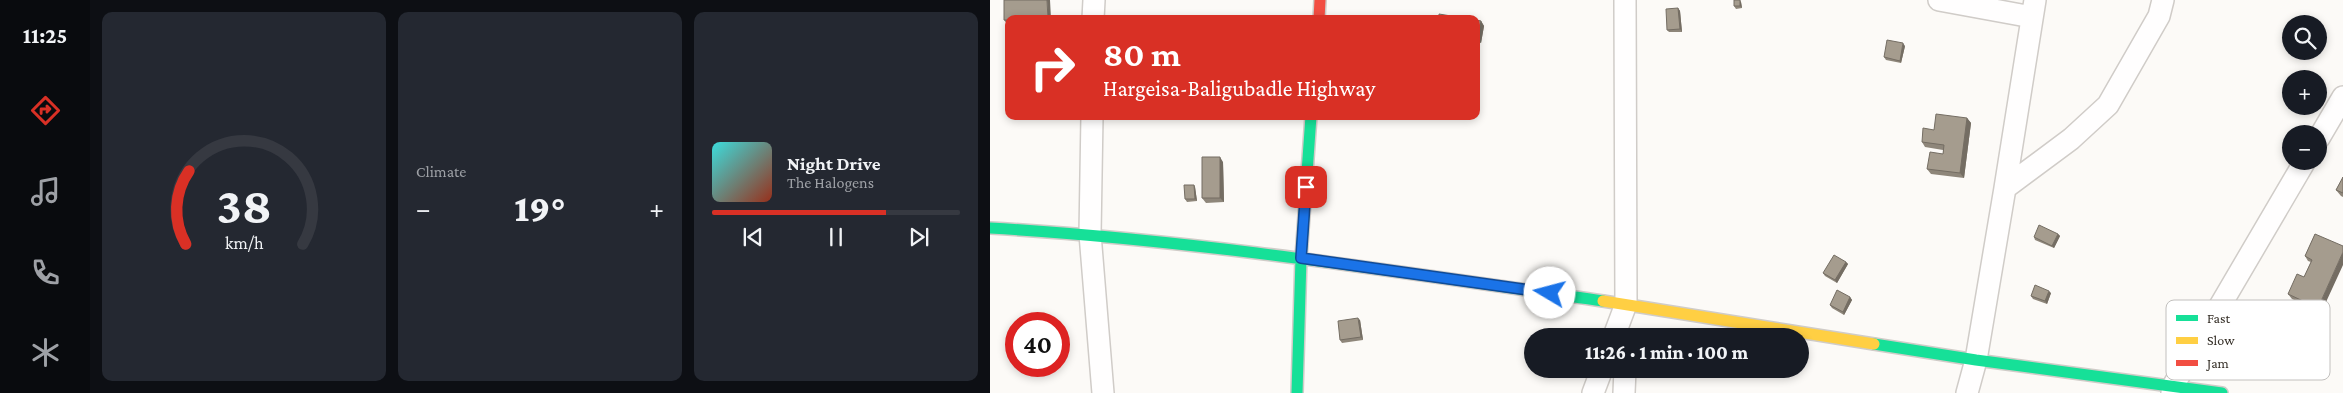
<!DOCTYPE html>
<meta charset="utf-8">
<style>
body{margin:0;font-family:"Crimson Pro",serif;background:#242831;color:#f1f3f6;height:100vh;display:flex;flex-direction:column;font-size:19px;white-space:nowrap}
*{box-sizing:border-box;margin:0}
p{font-size:16px;color:#9ea1a6}
.icon{flex:none;width:28px;height:28px;fill:none;stroke:currentColor;stroke-width:2;stroke-linecap:round;stroke-linejoin:round}
.map{position:relative;flex:1;overflow:hidden}
.panel{display:flex;flex-direction:column;gap:12px;padding:12px;background:#0d0f14;width:900px}
.panel>*{flex:none}
.banner{position:absolute;left:15px;top:15px;width:475px;height:105px;border-radius:10px;box-shadow:0 2px 8px #0003;background:#d93025;color:#fff;overflow:hidden}
.tools{position:absolute;left:1292px;top:15px;display:grid;gap:10px}
.tools a{display:grid;place-items:center;width:45px;height:45px;border-radius:50%;background:#171b24;box-shadow:0 2px 8px #0003;font-size:25px}
.speed{position:absolute;left:15px;top:312px;display:flex;gap:10px;font-size:25px;font-weight:700;text-align:center}
.speed>*{display:grid;place-content:center;width:65px;height:65px;border-radius:50%;background:#171b24;box-shadow:0 2px 8px #0003;line-height:1}
.speed .limit{border:8px solid #d22;background:#fff;color:#111}
.pin{position:absolute;display:grid;place-items:center;width:42px;height:42px;color:#fff;margin:-21px;border-radius:10px;box-shadow:0 2px 8px #0006}
.me{position:absolute;width:55px;margin:-28px;rotate:278deg;stroke-linejoin:round;filter:drop-shadow(0 0 4px #0008)}
.turn{display:flex;align-items:center;gap:18px;height:105px;padding:0 15px;font-size:22px}
.turn .icon{width:65px;height:65px;stroke-width:2.5}
.turn b{display:block;font-size:35px;line-height:42px}
.big{font-size:38px;font-weight:800;line-height:1.1}
.panel .card{flex:1;display:flex;flex-direction:column;justify-content:center;gap:8px;min-width:0;padding:0 18px;border-radius:10px;background:#242831}
.panel .dial{align-items:center;gap:0}
.dial svg{height:130px;overflow:visible;fill:none;stroke:#363941;stroke-width:7;stroke-linecap:round;text-anchor:middle}
.dial text{fill:#f1f3f6;stroke:none}
.song{display:flex;align-items:center;gap:15px}
.cover{width:60px;height:60px;border-radius:8px;background:linear-gradient(135deg,hsl(180 70% 55%),hsl(10 70% 35%))}
.played{height:5px;border-radius:2px;background:linear-gradient(90deg,#d93025 70%,#363941 70%)}
.keys{display:flex;justify-content:space-around;direction:ltr}
.heat{display:flex;justify-content:space-between;align-items:center;font-size:28px;direction:ltr}
.panel .tiles{flex:1;display:grid;gap:12px;grid-template-columns:repeat(3,1fr)}
.trip{position:absolute;left:534px;top:328px;width:285px;height:50px;border-radius:25px;background:#171b24;box-shadow:0 2px 8px #0003;font-weight:800;line-height:50px;text-align:center}
main{display:flex;flex:1;min-height:0}
.tabs{display:flex;flex-direction:column;width:90px;justify-content:space-around;align-items:center;background:#090b0e;color:#9ea1a6}
.tabs .icon{width:35px;height:35px}
.tabs .current{color:#d93025}
.tabs b{font-size:22px;color:#f1f3f6}
.map>svg:first-child{display:block}
.lines{fill:none;stroke-linecap:round;stroke-linejoin:round}
.street-casing{stroke:#d0ccc8;stroke-width:24}
.fast-casing{stroke:#d0ccc8;stroke-width:14}
.slow-casing{stroke:#d0ccc8;stroke-width:14}
.jam-casing{stroke:#d0ccc8;stroke-width:14}
.street{stroke:#fffefe;stroke-width:21}
.fast{stroke:#16e098;stroke-width:11}
.slow{stroke:#ffcf43;stroke-width:11}
.jam{stroke:#f24e42;stroke-width:11}
.wall{fill:#8e867a}
.shaded-wall{fill:#746d63}
.building{fill:#a59c8e;stroke:#746d63}
.route-casing{stroke:#114b97;stroke-width:12}
.route{stroke:#1a73e8;stroke-width:9}
.key{fill:#fff;stroke:#c2c0be;stroke-width:1}
.key-label{font-size:14px;fill:#342e26}
</style>
<main>
<nav class="tabs">
<b>11:25</b>
<svg class="icon current" aria-label="directions" viewBox="0 0 24 24"><path d="M12 3l9 9-9 9-9-9zM9 14v-3h6M13 9l2 2-2 2"/></svg>
<svg class="icon" aria-label="music" viewBox="0 0 24 24"><path d="M9 18V5l10-2v13"/><circle cx="6" cy="18" r="3"/><circle cx="16" cy="16" r="3"/></svg>
<svg class="icon" aria-label="phone" viewBox="0 0 24 24"><path d="M5 4h4l2 5-3 2q2 4 5 5l2-3 5 2v4C11 20 4 13 5 4z"/></svg>
<svg class="icon" aria-label="climate" viewBox="0 0 24 24"><path d="M12 3v18M4 7l16 10M4 17L20 7"/></svg>
</nav>
<section class="panel">
<div class="tiles">
<div class="card dial"><svg viewBox="0 0 100 80">
<path d="M14 69A42 42 0 1 1 86 69"/>
<path d="M14 69A42 42 0 0 1 16 24" stroke="#d93025"/>
<text x="50" y="56" font-size="32" font-weight="700">38</text>
<text x="50" y="72" font-size="11">km/h</text>
</svg></div>
<div class="card"><p>Climate</p>
<div class="heat"><a>−</a><b class="big">19°</b><a>+</a></div>
</div>
<div class="card">
<div class="song"><i class="cover"></i><div><b>Night Drive</b><p>The Halogens</p></div></div>
<div class="played"></div>
<div class="keys"><svg class="icon" aria-label="previous" viewBox="0 0 24 24"><path d="M18 5L8 12l10 7zM5 5v14"/></svg><svg class="icon" aria-label="pause" viewBox="0 0 24 24"><path d="M8 5v14M16 5v14"/></svg><svg class="icon" aria-label="next" viewBox="0 0 24 24"><path d="M6 5l10 7-10 7zM19 5v14"/></svg></div>
</div>
</div>
</section>
<div class="map">
<svg width="1353" height="393" viewBox="0 0 1353 393">
<rect width="100%" height="100%" fill="#fcfaf7"/>
<g class="lines">
<!-- street casing -->
<g class="street-casing">
<path id="street" d="M949 0 1042 17
M103 19 104 0
M102 116 100 234 113 393
M1329 138 1353 97
M1015 188 1045 0
M624 336 636 304 635 0
M603 393 612 369
M634 393 635 369
M977 393 986 360 1015 188 1081 139 1118 105 1169 16 1173 0
M1182 393 1183 386 1315 161"/>
</g>
<!-- fast casing -->
<g class="fast-casing">
<path id="fast" d="M0 228C206 240 409 272 613 301
M884 344 986 360 1232 393
M307 393 311 258 321 116"/>
</g>
<!-- slow casing -->
<g class="slow-casing">
<path id="slow" d="M613 301 884 344"/>
</g>
<!-- jam casing -->
<g class="jam-casing">
<path id="jam" d="M329 19 330 0"/>
</g>
<!-- street -->
<use href="#street" class="street"/>
<!-- fast -->
<use href="#fast" class="fast"/>
<!-- slow -->
<use href="#slow" class="slow"/>
<!-- jam -->
<use href="#jam" class="jam"/>
</g>
<!-- wall -->
<path class="wall" d="M751 2 752 8 746 9 744 6Z
M688 8 690 11 692 32H679L677 30Z
M19 19V25H18L14 20Z
M486 20 491 21 494 26 491 43 486 42Z
M915 46 911 63 896 60 894 57Z
M977 118 981 123 974 178 941 174 937 169 953 154V150L935 147 932 142 944 130Z
M233 162 234 202 216 203 212 198Z
M1353 177V197L1351 196 1346 190Z
M204 185 205 187 207 201 197 202 195 199Z
M1068 234 1070 236 1064 248 1045 240 1044 237Z
M1325 234 1331 313 1302 299 1298 294 1314 277 1321 262 1318 261 1315 256Z
M856 262 858 264 847 283 835 276 833 273Z
M1061 293 1057 304 1043 299 1041 296Z
M860 297 862 300 854 315 842 308 840 305Z
M370 320 373 340 352 343 350 340Z"/>
<!-- shaded-wall -->
<path class="shaded-wall" d="M57 0H60L61 19H58Z
M750 0 751 2 752 8 750 6Z
M688 8 690 11 692 32 690 29Z
M491 21 494 26 491 43 488 38Z
M913 43 915 46 911 63 910 61Z
M977 118 981 123 974 178 970 173Z
M230 157 233 162 234 202 230 198Z
M204 185 205 187 207 201 205 199Z
M1068 234 1070 236 1064 248 1062 246Z
M1353 252V265L1331 313 1328 308Z
M856 262 858 264 847 283 845 280Z
M1059 291 1061 293 1057 304 1055 301Z
M860 297 862 300 854 315 853 312Z
M368 318 370 320 373 340 371 337Z"/>
<!-- building -->
<path class="building" d="M14 0H57L58 19H19V20H14Z
M744 0H750V6H744Z
M688 8 690 29 677 30 676 9Z
M449 14 479 19H449Z
M486 20 491 21 488 38H486Z
M897 40 913 43 910 61 894 57Z
M946 114 977 118 970 173 937 169 940 152 953 154 954 145 932 142 933 128 944 130Z
M212 157H230V198H212Z
M1353 177V193L1346 190Z
M194 185H204L205 199H195Z
M1049 225 1068 234 1062 246 1044 237Z
M1325 234 1353 246V252L1328 308 1298 294 1307 274 1314 277 1322 260 1315 256Z
M844 255 856 262 845 280 833 273Z
M1045 285 1059 291 1055 301 1041 296Z
M847 290 860 297 853 312 840 305Z
M368 318 371 337 350 340 348 321Z"/>
<g class="lines">
<!-- route casing -->
<g class="route-casing">
<path id="route" d="M316 187 311 258 560 293"/>
</g>
<!-- route -->
<use href="#route" class="route"/>
</g>
<!-- legend -->
<rect x="1176" y="300" width="164" height="80" rx="8" class="key"/>
<rect x="1186" y="315" width="22" height="6" fill="#16e098"/>
<rect x="1186" y="337" width="22" height="7" fill="#ffcf43"/>
<rect x="1186" y="360" width="22" height="6" fill="#f24e42"/>
<g class="key-label">
<text x="1217" y="323">Fast</text>
<text x="1217" y="345">Slow</text>
<text x="1217" y="368">Jam</text>
</g>
</svg>
<div class="tools">
<a><svg class="icon" aria-label="search" viewBox="0 0 24 24"><circle cx="10" cy="10" r="6"/><path d="M15 15l6 6"/></svg></a>
<a>+</a>
<a>−</a>
</div>
<div class="speed"><div class="limit">40</div></div>
<div class="pin" style="left:316px;top:187px;background:#d93025"><svg class="icon" aria-label="arrive" viewBox="0 0 24 24"><path d="M6 21V4h12l-3 4 3 4H6"/></svg></div>
<svg class="me" style="left:560px;top:293px" viewBox="-20 -20 40 40"><circle r="19" fill="#fff"/><path d="M0-13L10 11 0 6-10 11z" fill="#1a73e8"/></svg>
<div class="trip">11:26 · 1 min · 100 m</div>
<div class="banner">
<div class="turn"><svg class="icon" aria-label="right" viewBox="0 0 24 24"><path d="M7 20v-9h11M14 6l5 5-5 5"/></svg><div><b>80 m</b>Hargeisa-Baligubadle Highway</div></div>
</div>
</div>
</main>
